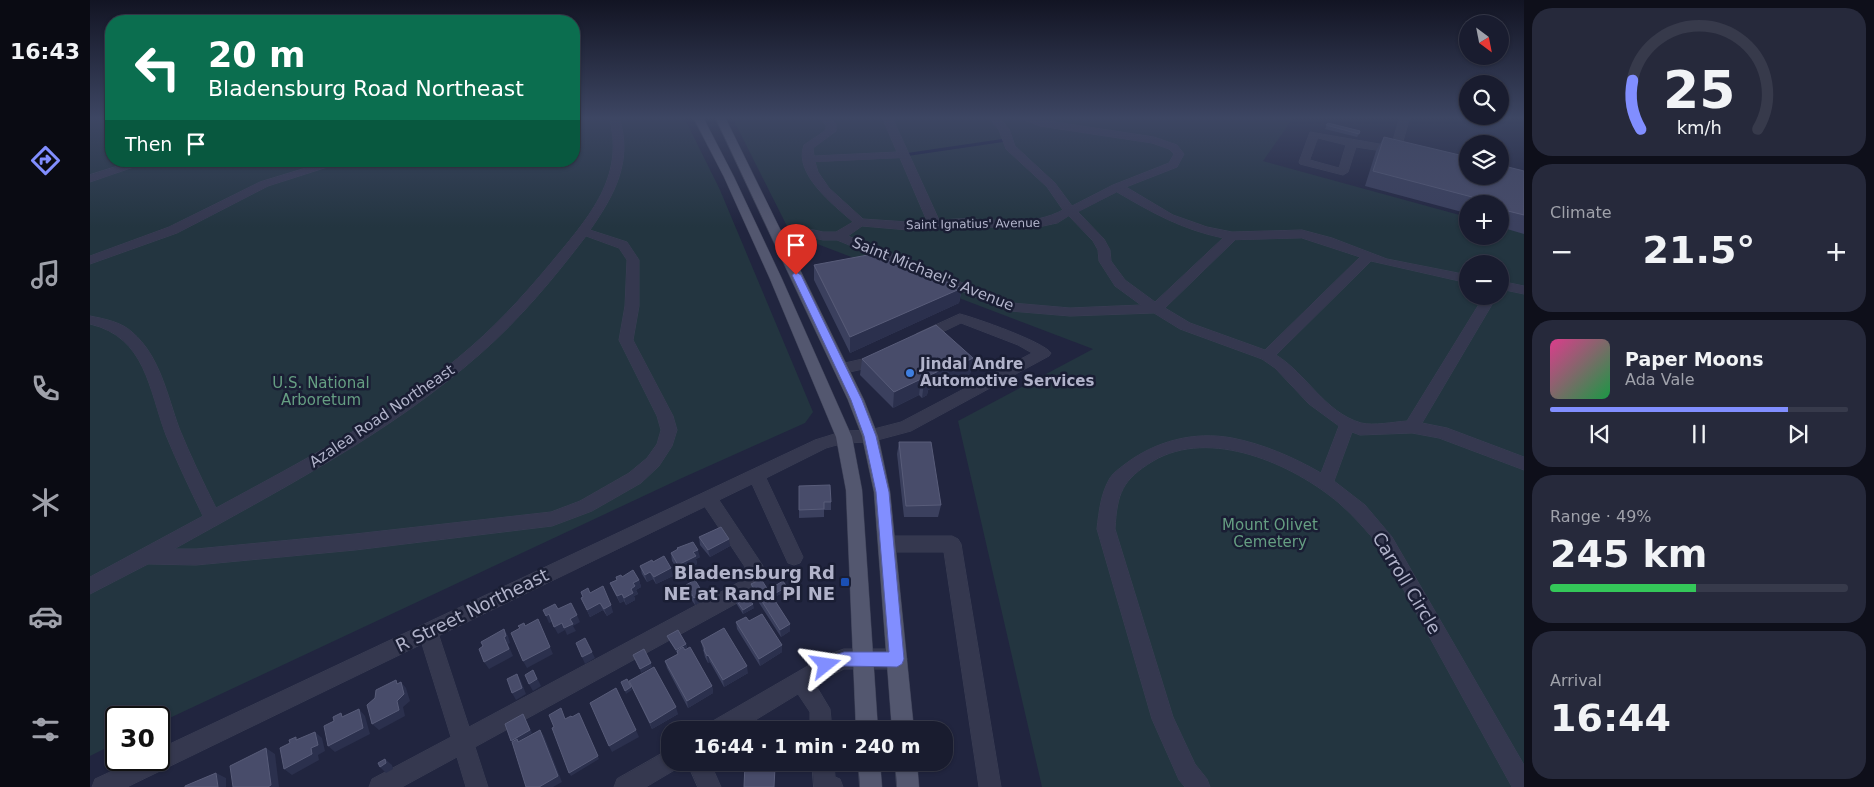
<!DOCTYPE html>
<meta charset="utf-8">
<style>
body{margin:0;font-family:"DejaVu Sans",sans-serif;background:#26293b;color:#f1f3f6;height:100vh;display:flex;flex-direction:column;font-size:19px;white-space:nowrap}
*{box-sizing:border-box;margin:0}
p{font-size:16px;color:#9fa1aa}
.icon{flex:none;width:28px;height:28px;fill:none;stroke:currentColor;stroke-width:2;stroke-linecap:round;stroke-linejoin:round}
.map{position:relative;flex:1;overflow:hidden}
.panel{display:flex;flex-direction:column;gap:8px;padding:8px;background:#0e0f1a;width:350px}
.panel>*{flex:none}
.hud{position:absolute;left:15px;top:15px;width:475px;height:152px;border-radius:20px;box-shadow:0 1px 4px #0004,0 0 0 1px #373a4b;background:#0b6e4f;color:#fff;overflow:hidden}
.needle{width:32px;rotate:148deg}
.tools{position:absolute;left:1369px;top:15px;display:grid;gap:10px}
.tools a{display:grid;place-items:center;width:50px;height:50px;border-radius:50%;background:#191c2f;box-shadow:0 1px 4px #0004,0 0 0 1px #373a4b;font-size:25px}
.speed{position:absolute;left:15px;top:706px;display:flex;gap:10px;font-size:25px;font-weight:700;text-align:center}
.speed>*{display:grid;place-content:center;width:65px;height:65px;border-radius:50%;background:#191c2f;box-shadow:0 1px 4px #0004,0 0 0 1px #373a4b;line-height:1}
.speed .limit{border:2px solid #111;border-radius:8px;background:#fff;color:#111}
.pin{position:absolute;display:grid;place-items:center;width:42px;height:42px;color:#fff;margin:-51px -21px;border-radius:50% 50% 50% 0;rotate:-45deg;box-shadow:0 0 5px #0007}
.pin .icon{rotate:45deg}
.me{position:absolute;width:55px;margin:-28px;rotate:75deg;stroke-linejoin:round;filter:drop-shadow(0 0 4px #0008)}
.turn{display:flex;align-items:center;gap:18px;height:105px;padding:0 20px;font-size:22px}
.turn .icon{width:65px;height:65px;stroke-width:2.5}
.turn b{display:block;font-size:35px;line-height:42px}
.then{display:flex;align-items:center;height:48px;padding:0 20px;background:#0003;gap:10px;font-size:19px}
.big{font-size:38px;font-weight:700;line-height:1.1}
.panel .card{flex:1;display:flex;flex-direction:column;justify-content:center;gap:8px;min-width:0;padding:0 18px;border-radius:20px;background:#26293b}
.panel .dial{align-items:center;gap:0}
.dial svg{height:130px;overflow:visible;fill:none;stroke:#373a4b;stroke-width:7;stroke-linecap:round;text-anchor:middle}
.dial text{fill:#f1f3f6;stroke:none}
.song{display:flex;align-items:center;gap:15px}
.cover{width:60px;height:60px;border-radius:8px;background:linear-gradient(135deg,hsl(330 70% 55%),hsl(140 70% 35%))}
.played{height:5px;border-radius:2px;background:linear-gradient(90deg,#818eff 80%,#373a4b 80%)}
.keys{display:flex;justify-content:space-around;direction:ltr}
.heat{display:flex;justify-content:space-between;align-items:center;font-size:28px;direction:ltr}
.charge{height:8px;border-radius:4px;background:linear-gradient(90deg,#34c759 49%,#373a4b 0)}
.trip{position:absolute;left:571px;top:721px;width:292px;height:50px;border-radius:20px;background:#191c2f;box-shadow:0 1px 4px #0004,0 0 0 1px #373a4b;font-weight:700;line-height:50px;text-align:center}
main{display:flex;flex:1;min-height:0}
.tab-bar{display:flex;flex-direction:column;width:90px;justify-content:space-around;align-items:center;background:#0a0b13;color:#9fa1aa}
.tab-bar .icon{width:35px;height:35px}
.tab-bar .current{color:#818eff}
.tab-bar b{font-size:22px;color:#f1f3f6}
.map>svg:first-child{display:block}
.green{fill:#233540;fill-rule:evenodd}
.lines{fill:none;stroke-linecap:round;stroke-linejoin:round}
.stream{stroke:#13193e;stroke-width:3}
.minor-casing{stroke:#3b3f55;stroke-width:1}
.major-casing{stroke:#3b3f55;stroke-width:1}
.minor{fill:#35384f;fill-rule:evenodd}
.major{fill:#53576f;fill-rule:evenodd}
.wall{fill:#3b405e}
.shaded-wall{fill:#2b304d}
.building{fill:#484c6a;stroke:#585c79}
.route{fill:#818eff;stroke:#545ca6}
.shop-dot{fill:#3f7fe0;stroke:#1a1e34;stroke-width:2}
.transit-dot{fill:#1a4fb4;stroke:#1a1e34;stroke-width:2}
.labels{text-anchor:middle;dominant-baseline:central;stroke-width:5;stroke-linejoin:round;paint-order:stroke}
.far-street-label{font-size:12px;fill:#b1b3ca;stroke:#1a1e34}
.street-label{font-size:15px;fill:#b1b3ca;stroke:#1a1e34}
.poi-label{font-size:15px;font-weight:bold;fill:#b1b3ca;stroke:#1a1e34;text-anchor:start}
.park-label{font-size:15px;fill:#659e82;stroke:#1a1e34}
.near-poi-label{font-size:18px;font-weight:bold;fill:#b1b3ca;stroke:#1a1e34;text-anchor:end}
.near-street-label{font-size:18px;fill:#b1b3ca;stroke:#1a1e34}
</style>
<main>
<nav class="tab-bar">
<b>16:43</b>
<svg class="icon current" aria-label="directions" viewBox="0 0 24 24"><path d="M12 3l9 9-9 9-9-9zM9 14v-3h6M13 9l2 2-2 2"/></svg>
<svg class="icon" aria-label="music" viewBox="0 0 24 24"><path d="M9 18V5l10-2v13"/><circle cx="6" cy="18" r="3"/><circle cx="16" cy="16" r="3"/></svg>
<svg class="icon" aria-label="phone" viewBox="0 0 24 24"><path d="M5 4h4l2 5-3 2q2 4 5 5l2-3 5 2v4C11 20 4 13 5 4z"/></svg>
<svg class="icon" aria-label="climate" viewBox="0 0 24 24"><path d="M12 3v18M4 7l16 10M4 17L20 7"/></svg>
<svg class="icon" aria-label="car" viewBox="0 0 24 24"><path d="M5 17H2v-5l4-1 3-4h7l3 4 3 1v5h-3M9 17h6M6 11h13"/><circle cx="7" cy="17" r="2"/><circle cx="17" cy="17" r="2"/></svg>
<svg class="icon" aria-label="filters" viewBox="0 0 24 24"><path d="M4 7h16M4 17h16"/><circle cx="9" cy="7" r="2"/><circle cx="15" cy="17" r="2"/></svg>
</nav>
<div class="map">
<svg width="1434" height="787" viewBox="0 0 1434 787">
<rect width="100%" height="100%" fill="#21253f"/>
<!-- green -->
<path class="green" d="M0 117H21V161H484V117H594L630 190 723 412 715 423 592 478 69 723V718H26V743L0 756Z
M642 117H1204L1173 161 1377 217 1378 236H1410V226L1434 233V787H952L868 421 1003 349 701 234ZM1378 264H1410V296H1378Z"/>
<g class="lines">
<!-- stream -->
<path class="stream" d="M814 155 916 140"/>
<!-- minor casing -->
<g class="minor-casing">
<path id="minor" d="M519 117H529C543 161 525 194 500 230L537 242 549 260V306L543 340 583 416 587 430 582 446 569 466 551 483 502 511 462 526 265 550 106 565 58 564 0 594V577L113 516C100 489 87 462 76 435 59 390 56 337 0 324V316C15 319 31 322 42 332 70 356 77 395 89 428 100 455 113 482 126 508 214 460 306 413 382 346 414 318 443 285 470 252 503 212 535 173 519 117ZM496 236 529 248 537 260 535 306 529 340 567 416 571 430 567 444 557 458 539 473 490 501 461 512 265 534 106 549H84C189 490 299 434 390 354 430 319 464 278 496 236Z
M728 117H739L746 124V131L723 148 724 156 807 152 792 117H802L849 220C859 220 870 218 881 219 915 220 942 226 973 210L957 187 916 149 909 130 898 117H909L919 129 925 146 965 183 982 206 1023 185 1079 163 1084 154 1079 149 1062 143 950 126 927 117H943L952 120 1064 137 1087 145 1094 154 1087 167 1036 187 1083 215 1117 227 1142 232 1212 230 1242 238 1297 259 1378 275V283L1281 261 1186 355C1217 374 1234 412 1271 423 1284 426 1303 422 1317 421L1394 296H1407L1332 423 1357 428 1434 457V470L1349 438 1322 433 1270 435 1262 432 1244 481 1275 505 1302 537 1434 765V787H1422L1290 547C1277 531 1264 516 1249 503 1203 464 1120 427 1063 461 1032 480 1027 493 1025 529L1083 717 1105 764 1117 779 1120 787H1095L1089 780 1062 719 1007 529C1009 511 1011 493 1020 478 1024 472 1029 469 1034 465 1065 441 1104 431 1142 438 1173 444 1203 457 1231 473L1249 426 1219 404 1185 368 1172 359 1090 329 1064 313 980 316 920 311 747 240H733L701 233 699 230 705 226 733 232H746L763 222C744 205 703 174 714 145L736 130V125ZM810 158 837 221 818 222 773 219 739 188 728 172 725 162ZM1027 192C1063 213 1091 229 1133 238L1065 302 1035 280 1021 261 1020 250 1014 239 988 212ZM979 216 1003 241 1008 250 1009 261 1025 286 1051 305 980 308 922 303 758 236 772 226 818 230 878 226 939 229 967 223ZM1212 238 1270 257 1175 350 1100 323 1075 308 1145 240Z
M1310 117H1320L1311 148 1313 150 1312 152 1305 153 1266 147 1258 172 1253 175 1210 164 1209 162 1220 132 1301 146ZM1228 138 1256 145 1249 168 1220 160Z
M44 161H61L0 182V175Z
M239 161H256L178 186 87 233 0 264V256L79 227 170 182Z
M1410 281 1434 286V294L1410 289Z
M870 314C886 318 954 342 961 353L959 356 821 431 780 442 754 443 736 448 676 478 713 557 710 563 704 565 698 563 662 484 629 500 673 566 671 585 669 591 385 747 398 787H376L367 757 312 787H279L282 779 361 737 332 644 37 787H2L5 779 46 760H69V749L725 440 754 431 780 430 811 422 942 353 928 345 871 323 836 340H826L824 337 826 334ZM615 507 655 567 653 580 379 727 349 636Z
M790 352 795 354 797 357 786 366 751 374 746 373 744 369 746 365 777 358Z
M798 536H862L868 539 871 544 911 787H889L854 552H798L792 549 789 544 792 539Z
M754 649H807L814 652 817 659 814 666 807 669H754L725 684 740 709 742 730H720V712L708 694 649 730H618L621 722 735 656Z
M580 749V762H590L588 768 556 787H524L527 779Z
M597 762H620L631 787H608Z
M722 762H744L745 777 750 779 753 787H724Z"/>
</g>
<!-- major casing -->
<g class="major-casing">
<path id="major" d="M603 117H613L644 177 692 279 762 437 772 490 788 730H766L756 490 746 437 680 279 634 177Z
M625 117H635L774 400 788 436 800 492 824 730H802L784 492 772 436 758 400Z
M768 762H790L792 787H770Z
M805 762H827L829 787H807Z"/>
</g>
<!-- minor -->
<use href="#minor" class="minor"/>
<!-- major -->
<use href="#major" class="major"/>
</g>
<!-- wall -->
<path class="wall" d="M1238 123 1270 131 1267 137 1235 129Z
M1294 137 1434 171V234L1410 227V204H1378V218L1371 217 1372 212 1275 186 1286 151Z
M724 265 872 288 869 303 760 353 724 280Z
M883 358 880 374 856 386 853 383 838 390 837 395 832 398 829 395 803 408 770 375 772 359Z
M809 442 851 505 848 517H814L807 454Z
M709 486 741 502V510H734V517L709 518Z
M609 537 640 546 620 557 610 545Z
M587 548 610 557 606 559 607 564 590 573 582 561 581 553 588 550Z
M563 562 583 576 566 584 563 579 557 582 552 574 550 566Z
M532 577 549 580 551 587 546 590 548 594 544 596 545 600 536 605 534 601 530 603 523 590 520 583Z
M661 584 678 591 697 590 683 598 700 624V631L691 637 662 592Z
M596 585 613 593 614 600 605 605 597 593Z
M491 592 500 593 523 612 517 616 513 610 500 617 491 598 493 597Z
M646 600 664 608 653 614 646 603Z
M646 622 692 652 670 666 647 629Z
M577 636 596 644 597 648 594 649 622 686 623 693 598 708 577 668 575 661 588 654 578 639Z
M611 641 658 673 634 687 620 662 618 663 615 657Z
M539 681 588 714 562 729Z"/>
<!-- shaded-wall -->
<path class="shaded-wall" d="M872 288 869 303 760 353V337Z
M883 358 880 374 856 386 859 370Z
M856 367 853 383 838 390 837 395 832 398 834 382 837 377Z
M831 379 829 395 803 408 804 392Z
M639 539 640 546 620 557 618 550Z
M608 550 610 557 606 559 607 564 590 573 588 565 603 552Z
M581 568 583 576 566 584 564 577Z
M560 572 563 579 557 582 555 575Z
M549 580 551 587 546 590 548 594 544 596 545 600 536 605 534 598 541 589 543 583Z
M697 587V590L682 599V595Z
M613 593 614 600 605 605 604 598Z
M532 594 534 601 530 603 527 596Z
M510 603 513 610 500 617 497 610Z
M663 604 664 608 653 614V610Z
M521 605 523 612 517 616 514 609Z
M459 614 462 622 459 623 456 616Z
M487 615 490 622 483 626 486 631 477 635 475 630 468 634 464 627Z
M448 619 463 654 437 668 433 661Z
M700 624V631L691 637 690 630Z
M414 629 418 636 420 643 418 644 423 656 399 669 394 662Z
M596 644 597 648 588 653 587 651V654L586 650Z
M692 645V652L670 666 669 659Z
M502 652 505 658 495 664 492 657Z
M618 655 620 662 618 663 617 656Z
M561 663 562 667 551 673 550 669Z
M657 666 658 673 634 687 633 680Z
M443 670 451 686 443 691 439 684Z
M427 674 431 681 436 694 426 700 422 693Z
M311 682 316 688 320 701 313 707 315 716 289 730 282 724 307 701Z
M622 686 623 693 598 708 597 701Z
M541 687 542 690 536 694 535 691Z
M586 707 588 714 562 729 560 723Z
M269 709 275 716 280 734 245 752 238 746Z
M433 714 442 733 429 741 432 745 423 744 421 741Z
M491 716 509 759 481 776 479 773Z
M450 730 454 736 472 782 463 787H449Z
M546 730 549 737 522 752 519 746Z
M225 732 232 738 235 751 228 755 229 760 202 775 194 769 221 748Z
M176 748 185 754 189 787H178Z
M295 759 302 765 303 769 296 773 290 767Z
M691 762H697L691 767Z
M126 773 136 778V787H128Z"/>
<!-- building -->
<path class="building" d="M1238 123 1270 131 1269 134 1236 125Z
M1294 137 1378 157V176H1410V165L1434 171V215L1410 209V204H1390L1381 202 1382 197 1283 171Z
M783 254 872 288 760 337 724 265Z
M846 325 883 358 859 370 856 367 837 377 840 380 834 382 831 379 804 392 772 359Z
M809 442H841L851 505 816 506Z
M740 485 741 502H734V509L709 510V486Z
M631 527 639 539 618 550 609 537Z
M603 542 608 550 603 552 606 556 588 565 581 553 588 549 587 548Z
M574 556 581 568 564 577 560 572 555 575 550 566 562 560 563 562Z
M543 570 549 580 543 583 545 586 541 589 543 593 534 598 532 594 527 596 520 583 527 580 526 577 531 575 532 577Z
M671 579 700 624 690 630 661 584Z
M605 580 613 593 604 598 596 585Z
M693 581 697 587 682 595 678 590Z
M513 586 521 605 514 609 510 603 497 610 491 598 493 597 491 592 498 588 500 593Z
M655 595 663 604 653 610 646 600Z
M481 603 487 615 480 619 483 624 474 628 472 623 464 627 459 614 456 616 453 610 465 604 468 609Z
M672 614 692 645 669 659 646 622 656 617 659 621Z
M448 619 460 647 433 661 421 633 430 628 428 626 434 623 435 626Z
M634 628 657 666 633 680 618 655 617 656 614 650 615 649 611 641Z
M414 629 416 636 414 637 419 649 394 662 389 649 393 646 391 642Z
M588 630 596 644 586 650 577 636Z
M495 638 502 652 492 657 486 643Z
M593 647 595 650 600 647 622 686 597 701 575 661 588 654 587 651Z
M554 649 561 663 550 669 543 655Z
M564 667 586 707 560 723 539 681Z
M443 670 447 679 439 684 435 675Z
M427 674 432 688 422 693 417 679Z
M537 679 541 687 535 691 531 682Z
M306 680 307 684 311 682 314 694 307 701 309 710 282 724 277 705 285 698 286 690Z
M526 688 546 730 519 746 500 703Z
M471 708 475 719 481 716 482 717 489 713 508 756 479 773 462 728 464 727 459 715Z
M269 709 273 728 238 746 234 726 244 721 243 717 251 713 252 717Z
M433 714 440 730 421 741 415 724Z
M703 724 706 730H693Z
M450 730 468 776 449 787H436L422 742 427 739 428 742Z
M225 732 228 745 221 748 222 754 194 769 190 748 200 743 199 740 206 737V740Z
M176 748 181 785 178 787H143L140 766Z
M295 759 296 763 290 767 288 763Z
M655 764H682L685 767 684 787H654Z
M126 773 128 787H95V786Z"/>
<!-- sky -->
<linearGradient id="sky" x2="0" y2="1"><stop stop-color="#121423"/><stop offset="0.52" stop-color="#3d4663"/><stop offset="1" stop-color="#3d4663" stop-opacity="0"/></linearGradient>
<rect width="1434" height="227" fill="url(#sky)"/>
<!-- route -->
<path class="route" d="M706 272 711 275 772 400 786 436 799 492 814 659 812 664 807 667 754 666 736 673 730 671 728 665 730 660 754 652H799L786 492 774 436 761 400 702 275Z"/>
<!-- markers -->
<circle class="shop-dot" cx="820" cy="373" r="5"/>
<rect class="transit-dot" x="750" y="577" width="10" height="10" rx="2.5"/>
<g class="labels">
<!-- far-street labels -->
<g class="far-street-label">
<text transform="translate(883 224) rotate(-1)">Saint Ignatius' Avenue</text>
</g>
<!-- street labels -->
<g class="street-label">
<text transform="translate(843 274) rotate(22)">Saint Michael's Avenue</text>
<text transform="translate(292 416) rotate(-34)">Azalea Road Northeast</text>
</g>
<!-- poi labels -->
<g class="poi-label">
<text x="830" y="364">Jindal Andre<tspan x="830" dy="17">Automotive Services</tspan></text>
</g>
<!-- park labels -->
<g class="park-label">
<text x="231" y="383">U.S. National<tspan x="231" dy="17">Arboretum</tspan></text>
<text x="1180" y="525">Mount Olivet<tspan x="1180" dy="17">Cemetery</tspan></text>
</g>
<!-- near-poi labels -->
<g class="near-poi-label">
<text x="745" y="572">Bladensburg Rd<tspan x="745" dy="21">NE at Rand Pl NE</tspan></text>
</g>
<!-- near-street labels -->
<g class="near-street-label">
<text transform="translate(1317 583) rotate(59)">Carroll Circle</text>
<text transform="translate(382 610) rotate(-26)">R Street Northeast</text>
</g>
</g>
</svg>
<div class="tools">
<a><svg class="needle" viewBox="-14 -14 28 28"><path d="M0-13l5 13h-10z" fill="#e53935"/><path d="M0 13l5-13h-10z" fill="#9fa1aa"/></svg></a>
<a><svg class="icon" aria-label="search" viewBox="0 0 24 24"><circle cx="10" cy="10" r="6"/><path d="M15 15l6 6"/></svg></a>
<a><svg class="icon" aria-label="layers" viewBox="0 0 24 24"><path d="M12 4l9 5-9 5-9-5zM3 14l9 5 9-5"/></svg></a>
<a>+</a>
<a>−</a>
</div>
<div class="speed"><div class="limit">30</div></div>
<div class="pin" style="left:706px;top:275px;background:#d93025"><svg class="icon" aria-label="arrive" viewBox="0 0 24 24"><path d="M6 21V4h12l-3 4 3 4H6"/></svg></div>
<svg class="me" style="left:736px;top:665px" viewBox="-20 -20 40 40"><path d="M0-17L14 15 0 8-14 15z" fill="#818eff" stroke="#fff" stroke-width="4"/></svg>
<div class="trip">16:44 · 1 min · 240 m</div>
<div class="hud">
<div class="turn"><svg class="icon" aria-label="left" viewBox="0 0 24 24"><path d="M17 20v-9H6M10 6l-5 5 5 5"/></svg><div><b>20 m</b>Bladensburg Road Northeast</div></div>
<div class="then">Then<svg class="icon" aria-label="arrive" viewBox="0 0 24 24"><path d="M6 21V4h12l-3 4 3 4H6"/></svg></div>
</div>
</div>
<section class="panel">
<div class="card dial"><svg viewBox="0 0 100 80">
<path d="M14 69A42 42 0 1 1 86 69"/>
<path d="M14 69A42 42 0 0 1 9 39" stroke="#818eff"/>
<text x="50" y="56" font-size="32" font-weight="700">25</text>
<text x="50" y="72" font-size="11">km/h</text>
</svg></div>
<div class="card"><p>Climate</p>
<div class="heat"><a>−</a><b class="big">21.5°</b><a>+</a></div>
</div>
<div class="card">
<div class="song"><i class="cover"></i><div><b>Paper Moons</b><p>Ada Vale</p></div></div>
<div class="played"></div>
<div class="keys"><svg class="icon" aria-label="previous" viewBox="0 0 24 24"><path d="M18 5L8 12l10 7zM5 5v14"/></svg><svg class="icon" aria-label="pause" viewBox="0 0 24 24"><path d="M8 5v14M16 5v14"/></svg><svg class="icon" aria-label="next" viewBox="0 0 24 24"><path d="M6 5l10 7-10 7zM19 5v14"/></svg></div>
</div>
<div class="card"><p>Range · 49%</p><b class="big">245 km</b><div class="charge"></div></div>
<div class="card"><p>Arrival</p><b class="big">16:44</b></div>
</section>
</main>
